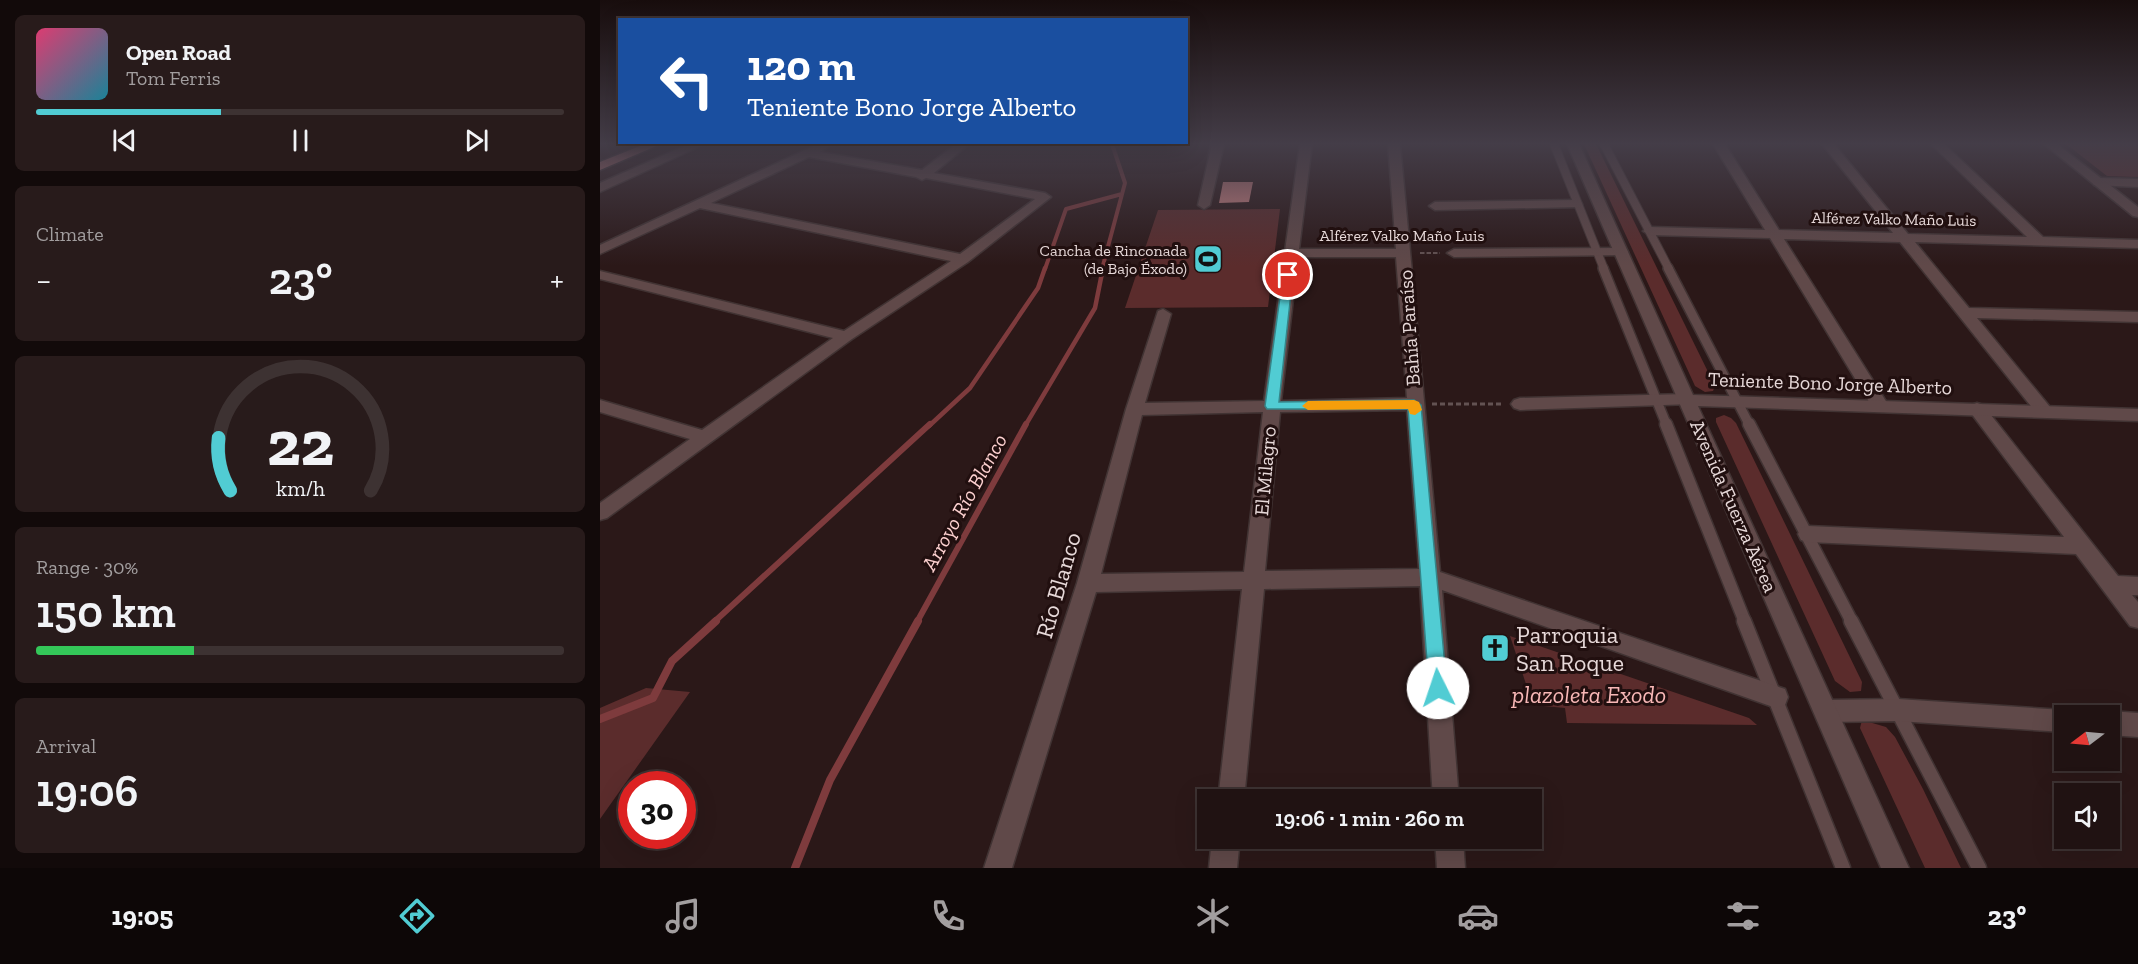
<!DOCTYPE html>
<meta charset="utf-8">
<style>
body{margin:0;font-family:"Zilla Slab",serif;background:#281b1b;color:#f1f3f6;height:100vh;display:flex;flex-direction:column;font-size:22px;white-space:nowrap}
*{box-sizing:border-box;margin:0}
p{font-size:20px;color:#a29e9f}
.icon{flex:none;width:33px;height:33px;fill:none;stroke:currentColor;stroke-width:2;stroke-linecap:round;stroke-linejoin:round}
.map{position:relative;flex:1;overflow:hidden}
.details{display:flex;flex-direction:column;gap:15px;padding:15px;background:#120a0a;width:600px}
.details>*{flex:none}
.banner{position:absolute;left:18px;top:18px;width:570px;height:126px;border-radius:0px;box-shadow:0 6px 24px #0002,0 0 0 2px #3d3232;background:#1a4fa0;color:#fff;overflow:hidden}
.needle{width:39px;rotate:254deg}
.controls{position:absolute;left:1454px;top:705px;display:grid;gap:12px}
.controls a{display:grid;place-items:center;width:66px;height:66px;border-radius:0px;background:#201212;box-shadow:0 6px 24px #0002,0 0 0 2px #3d3232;font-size:30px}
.speed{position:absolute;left:18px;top:771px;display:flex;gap:12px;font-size:30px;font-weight:700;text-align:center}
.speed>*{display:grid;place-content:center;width:78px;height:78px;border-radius:50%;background:#201212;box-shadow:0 6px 24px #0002,0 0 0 2px #3d3232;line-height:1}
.speed .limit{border:9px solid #d22;background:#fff;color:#111}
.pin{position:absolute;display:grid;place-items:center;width:51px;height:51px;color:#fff;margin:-26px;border:3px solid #fff;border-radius:50%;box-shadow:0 2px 6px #0007}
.me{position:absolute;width:66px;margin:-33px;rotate:356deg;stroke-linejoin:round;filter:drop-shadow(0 0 4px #0008)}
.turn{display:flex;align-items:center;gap:21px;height:126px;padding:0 30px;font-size:27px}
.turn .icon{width:78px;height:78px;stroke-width:2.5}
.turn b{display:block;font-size:42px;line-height:51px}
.big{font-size:45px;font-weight:600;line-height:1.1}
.details .card{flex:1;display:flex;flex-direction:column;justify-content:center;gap:9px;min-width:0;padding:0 21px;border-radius:9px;background:#281b1b}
.details .dial{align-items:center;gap:0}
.dial svg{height:156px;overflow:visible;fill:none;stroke:#3d3232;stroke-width:7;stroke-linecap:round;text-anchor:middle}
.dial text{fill:#f1f3f6;stroke:none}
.song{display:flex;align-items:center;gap:18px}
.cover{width:72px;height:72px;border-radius:9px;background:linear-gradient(135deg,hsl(340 70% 55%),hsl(190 70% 35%))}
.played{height:6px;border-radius:3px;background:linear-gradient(90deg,#51ccd3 35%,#3d3232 35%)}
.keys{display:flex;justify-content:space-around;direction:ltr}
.heat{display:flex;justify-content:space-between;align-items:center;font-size:33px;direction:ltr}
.charge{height:9px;border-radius:4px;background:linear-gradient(90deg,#34c759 30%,#3d3232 0)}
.trip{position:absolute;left:597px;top:789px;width:345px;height:60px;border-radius:0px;background:#201212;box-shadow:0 6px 24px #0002,0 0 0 2px #3d3232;font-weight:600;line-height:60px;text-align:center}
.menu{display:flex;height:96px;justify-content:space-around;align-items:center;background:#0d0707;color:#a29e9f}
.menu .icon{width:42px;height:42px}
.menu .current{color:#51ccd3}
.menu b{font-size:27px;color:#f1f3f6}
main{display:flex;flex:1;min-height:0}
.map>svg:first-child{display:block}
.green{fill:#5b2c2c}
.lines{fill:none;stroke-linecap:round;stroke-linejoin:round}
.stream-far3{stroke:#7e3b3d;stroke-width:4}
.stream-far2{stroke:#7e3b3d;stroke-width:4.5}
.stream-far1{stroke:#7e3b3d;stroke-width:6}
.stream{stroke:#7e3b3d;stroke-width:8}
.building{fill:#d18585}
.lane-far3-casing{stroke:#413333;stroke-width:10}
.lane-far2-casing{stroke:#413333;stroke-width:12}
.lane-far1-casing{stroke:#413333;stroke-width:15}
.lane-casing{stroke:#413333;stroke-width:17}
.street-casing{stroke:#413333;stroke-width:3}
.secondary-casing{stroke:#413333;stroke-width:3}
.highway-casing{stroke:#413333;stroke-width:3}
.path-far1{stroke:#635252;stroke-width:2;stroke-dasharray:4.5 2;stroke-linecap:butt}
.path{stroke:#635252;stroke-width:3;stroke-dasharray:5 3;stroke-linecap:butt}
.lane-far3{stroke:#604949;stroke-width:8}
.lane-far2{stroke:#604949;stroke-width:9}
.lane-far1{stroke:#604949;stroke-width:12}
.lane{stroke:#604949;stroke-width:14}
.street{fill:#604949;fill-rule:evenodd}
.secondary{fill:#604949;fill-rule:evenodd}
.highway{fill:#c77c7b;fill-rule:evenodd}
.route{fill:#51ccd3;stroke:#358589;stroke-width:1.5}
.slow{fill:#f59e0b}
.labels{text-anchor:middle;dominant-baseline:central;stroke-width:6;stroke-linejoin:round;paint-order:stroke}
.far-street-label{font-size:16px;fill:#e7d9d9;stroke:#210f0f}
.far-poi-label{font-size:16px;fill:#e7d9d9;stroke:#210f0f;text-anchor:end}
.street-label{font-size:20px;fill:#e7d9d9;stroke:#210f0f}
.water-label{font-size:21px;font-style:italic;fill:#fdd1d0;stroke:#210f0f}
.near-street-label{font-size:24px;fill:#e7d9d9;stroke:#210f0f}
.near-poi-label{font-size:24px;fill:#e7d9d9;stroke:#210f0f;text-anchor:start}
.near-park-label{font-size:24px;font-style:italic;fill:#f7b7b6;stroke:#210f0f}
</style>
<main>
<section class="details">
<div class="card">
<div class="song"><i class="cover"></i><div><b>Open Road</b><p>Tom Ferris</p></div></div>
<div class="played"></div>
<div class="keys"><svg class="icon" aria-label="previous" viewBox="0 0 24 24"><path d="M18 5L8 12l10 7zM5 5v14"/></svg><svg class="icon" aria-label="pause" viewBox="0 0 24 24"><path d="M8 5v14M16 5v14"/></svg><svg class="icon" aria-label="next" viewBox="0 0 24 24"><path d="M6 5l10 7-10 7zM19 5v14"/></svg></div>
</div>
<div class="card"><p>Climate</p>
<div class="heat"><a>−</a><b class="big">23°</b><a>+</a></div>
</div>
<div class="card dial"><svg viewBox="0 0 100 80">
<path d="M14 69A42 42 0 1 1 86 69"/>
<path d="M14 69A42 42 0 0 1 8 42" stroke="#51ccd3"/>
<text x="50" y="56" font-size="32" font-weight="700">22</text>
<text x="50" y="72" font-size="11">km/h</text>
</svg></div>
<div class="card"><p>Range · 30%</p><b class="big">150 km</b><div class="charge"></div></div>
<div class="card"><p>Arrival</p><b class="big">19:06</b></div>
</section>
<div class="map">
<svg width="1538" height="868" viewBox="0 0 1538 868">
<rect width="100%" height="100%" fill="#2b1818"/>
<!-- green -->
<path class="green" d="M984 144H996L1115 386 1113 391 1105 392 1095 386Z
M1466 144H1538V177L1507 176Z
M680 209 668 307 525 308 558 210Z
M1124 415 1131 418 1136 423 1262 682 1261 691 1250 692 1235 681 1116 422V418Z
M910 636 1149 718 1157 725 967 723 965 708 933 705Z
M46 688 90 692 0 819V708Z
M1262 720 1286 727 1295 737 1323 789 1361 868H1325L1260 728Z"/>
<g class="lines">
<!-- stream-far3 -->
<path class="stream-far3" d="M445 269 466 209 522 194
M502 269 525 183 512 144"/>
<!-- stream-far2 -->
<path class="stream-far2" d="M329 426 370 388 438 288 445 268
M425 426 495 308 503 268"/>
<!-- stream-far1 -->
<path class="stream-far1" d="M114 622 330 424
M317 622 426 424"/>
<!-- stream -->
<path class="stream" d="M0 719 53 698 72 661 116 621
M195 868 230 780 318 621"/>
</g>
<!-- building -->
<path class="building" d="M623 182H653L649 202 619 203Z"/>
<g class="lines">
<!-- lane-far3 casing -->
<g class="lane-far3-casing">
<path id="lane-far3" d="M954 144 1004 269
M1004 144 1069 269"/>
</g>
<!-- lane-far2 casing -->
<g class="lane-far2-casing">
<path id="lane-far2" d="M1003 268 1067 426
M1068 268 1150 426"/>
</g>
<!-- lane-far1 casing -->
<g class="lane-far1-casing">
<path id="lane-far1" d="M1066 424 1145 622
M1149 424 1252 622"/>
</g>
<!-- lane casing -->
<g class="lane-casing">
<path id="lane" d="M1144 621 1243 868
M1251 621 1379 868"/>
</g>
<!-- street casing -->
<g class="street-casing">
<path id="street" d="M218 144H233L220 152 322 170 356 144H369L334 173 445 193 451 197 368 262 252 339 7 518 0 520V503L90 439 0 412V400L102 430 233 338 0 279V271L244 331 351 261 100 208 0 254V245ZM209 157 316 177 322 180 326 178 435 199 360 254 111 203Z
M612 144H624L610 205 604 209 598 205Z
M700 144H712L699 249H796L788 144H800L840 572 1176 686 1185 689 1188 697 1185 705 1176 708 842 590 859 800H833L820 586 664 589 644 800H618L642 589 496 592 412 868H384L477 583 526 409 558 311 563 309 571 314 545 403 664 401ZM698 257H796L807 398 681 401ZM807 410 819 569 665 571 680 412ZM663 412 644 572 501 574 542 415Z
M1113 144H1125L1179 230 1293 233 1222 144H1234L1308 234 1427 237 1331 144H1344L1443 237 1538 240V248L1315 242 1369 308 1538 312V322L1377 318 1450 407 1453 411 1450 415H1438L1300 242 1184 239 1289 406 1286 410H1274L1170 238 1050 235 1043 231 1050 227 1165 230Z
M1498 178 1538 179V187L1494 185 1492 182Z
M976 200 980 201 982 204 980 207 835 210 829 206 835 202Z
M1021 248 1026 249 1028 252 1026 255 854 257 847 253 854 249Z
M1087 394 1093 396 1096 400 1093 404 920 410 914 408 911 404 914 400 920 398Z
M1377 403 1383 405 1518 576 1538 577V595H1532L1538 602V628L1530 626 1476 554 1208 542 1201 540 1198 534 1201 528 1208 526 1464 537 1368 409 1371 405Z
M1298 699 1464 710 1474 716H1464V732L1298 721 1226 722 1217 719 1214 711 1217 703 1226 700Z
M1509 711 1538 713V737L1509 735V716H1500Z
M612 838H640L637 868H609Z
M835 838H863L865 868H837Z"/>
</g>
<!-- secondary casing -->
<g class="secondary-casing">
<path id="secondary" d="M89 144H105L0 192V183Z
M967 144H979L1093 395 1538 409V421L1098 406 1309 868H1281Z
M1444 144H1457L1538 207V217L1533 216Z"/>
</g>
<!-- highway casing -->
<g class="highway-casing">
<path id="highway" d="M45 144H61L0 170V162Z"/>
</g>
<!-- path-far1 -->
<path class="path-far1" d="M820 253H840"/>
<!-- path -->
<path class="path" d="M832 404H904"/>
<!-- lane-far3 -->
<use href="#lane-far3" class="lane-far3"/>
<!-- lane-far2 -->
<use href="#lane-far2" class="lane-far2"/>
<!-- lane-far1 -->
<use href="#lane-far1" class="lane-far1"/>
<!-- lane -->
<use href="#lane" class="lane"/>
<!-- street -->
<use href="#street" class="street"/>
<!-- secondary -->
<use href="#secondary" class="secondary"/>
<!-- highway -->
<use href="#highway" class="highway"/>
</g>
<!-- sky -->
<linearGradient id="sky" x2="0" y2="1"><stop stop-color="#180d0d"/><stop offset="0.54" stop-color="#443d48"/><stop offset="1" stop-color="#443d48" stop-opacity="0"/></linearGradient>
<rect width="1538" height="266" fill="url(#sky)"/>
<!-- route -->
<path class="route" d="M688 272 693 275 679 402 814 400 821 405 847 688 844 694 838 696 832 694 829 688 808 409H667L665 406 683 275Z"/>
<!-- slow -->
<path class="slow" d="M814 400 819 402 822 410 815 415 810 414 808 409 708 410 702 406 708 401Z"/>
<!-- icons -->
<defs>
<g id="stadium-square" transform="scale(1.5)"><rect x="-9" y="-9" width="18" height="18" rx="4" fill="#51ccd3" stroke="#210f0f"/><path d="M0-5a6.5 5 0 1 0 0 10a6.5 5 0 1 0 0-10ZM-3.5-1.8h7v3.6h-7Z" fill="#111"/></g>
<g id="church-square" transform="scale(1.5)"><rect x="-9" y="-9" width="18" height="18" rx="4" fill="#51ccd3" stroke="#210f0f"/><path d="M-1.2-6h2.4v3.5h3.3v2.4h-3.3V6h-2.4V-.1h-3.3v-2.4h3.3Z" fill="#111"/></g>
</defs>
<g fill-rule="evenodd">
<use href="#stadium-square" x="608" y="259"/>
<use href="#church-square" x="895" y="648"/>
</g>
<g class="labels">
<!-- far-street labels -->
<g class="far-street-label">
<text transform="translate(1294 219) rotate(1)">Alférez Valko Maño Luis</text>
<text x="802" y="235">Alférez Valko Maño Luis</text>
</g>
<!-- far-poi labels -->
<g class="far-poi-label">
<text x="587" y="250">Cancha de Rinconada<tspan x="587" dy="18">(de Bajo Éxodo)</tspan></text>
</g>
<!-- street labels -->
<g class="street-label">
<text transform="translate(809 328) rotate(-94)">Bahía Paraíso</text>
<text transform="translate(1230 383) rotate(2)">Teniente Bono Jorge Alberto</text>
<text transform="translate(665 471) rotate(-85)">El Milagro</text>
<text transform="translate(1134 506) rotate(66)">Avenida Fuerza Aérea</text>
</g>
<!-- water labels -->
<g class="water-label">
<text transform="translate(364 502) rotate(-61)">Arroyo Río Blanco</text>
</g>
<!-- near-street labels -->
<g class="near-street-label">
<text transform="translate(458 585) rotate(-74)">Río Blanco</text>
</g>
<!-- near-poi labels -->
<g class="near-poi-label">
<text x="916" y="634">Parroquia<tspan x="916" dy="28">San Roque</tspan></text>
</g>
<!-- near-park labels -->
<g class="near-park-label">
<text x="989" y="694">plazoleta Exodo</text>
</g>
</g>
</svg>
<div class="controls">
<a><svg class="needle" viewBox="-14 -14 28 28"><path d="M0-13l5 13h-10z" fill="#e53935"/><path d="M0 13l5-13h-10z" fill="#a29e9f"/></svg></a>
<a><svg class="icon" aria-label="sound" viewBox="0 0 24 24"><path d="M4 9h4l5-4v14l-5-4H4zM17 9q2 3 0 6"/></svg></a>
</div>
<div class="speed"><div class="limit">30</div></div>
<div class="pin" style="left:688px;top:275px;background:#d93025"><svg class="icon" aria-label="arrive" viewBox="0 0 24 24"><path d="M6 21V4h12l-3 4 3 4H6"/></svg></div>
<svg class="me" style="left:838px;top:688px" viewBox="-20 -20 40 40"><circle r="19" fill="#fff"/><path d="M0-13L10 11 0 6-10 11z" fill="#51ccd3"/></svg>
<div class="trip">19:06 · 1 min · 260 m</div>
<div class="banner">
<div class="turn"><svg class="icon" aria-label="left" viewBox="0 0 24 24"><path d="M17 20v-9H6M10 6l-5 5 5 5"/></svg><div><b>120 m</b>Teniente Bono Jorge Alberto</div></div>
</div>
</div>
</main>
<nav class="menu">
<b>19:05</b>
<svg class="icon current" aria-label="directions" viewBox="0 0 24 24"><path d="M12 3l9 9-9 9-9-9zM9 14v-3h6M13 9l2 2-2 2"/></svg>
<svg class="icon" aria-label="music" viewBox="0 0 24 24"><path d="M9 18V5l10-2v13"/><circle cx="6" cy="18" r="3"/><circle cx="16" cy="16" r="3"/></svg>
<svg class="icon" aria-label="phone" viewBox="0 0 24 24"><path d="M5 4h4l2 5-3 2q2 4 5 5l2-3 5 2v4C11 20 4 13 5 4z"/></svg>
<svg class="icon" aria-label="climate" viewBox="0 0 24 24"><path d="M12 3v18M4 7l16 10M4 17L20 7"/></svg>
<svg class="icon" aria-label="car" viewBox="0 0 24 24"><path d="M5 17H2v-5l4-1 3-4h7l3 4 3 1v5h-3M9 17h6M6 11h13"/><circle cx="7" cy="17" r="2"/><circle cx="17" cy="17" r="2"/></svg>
<svg class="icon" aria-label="filters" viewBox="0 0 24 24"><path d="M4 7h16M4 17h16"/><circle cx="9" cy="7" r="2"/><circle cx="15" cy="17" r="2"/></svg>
<b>23°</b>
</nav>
